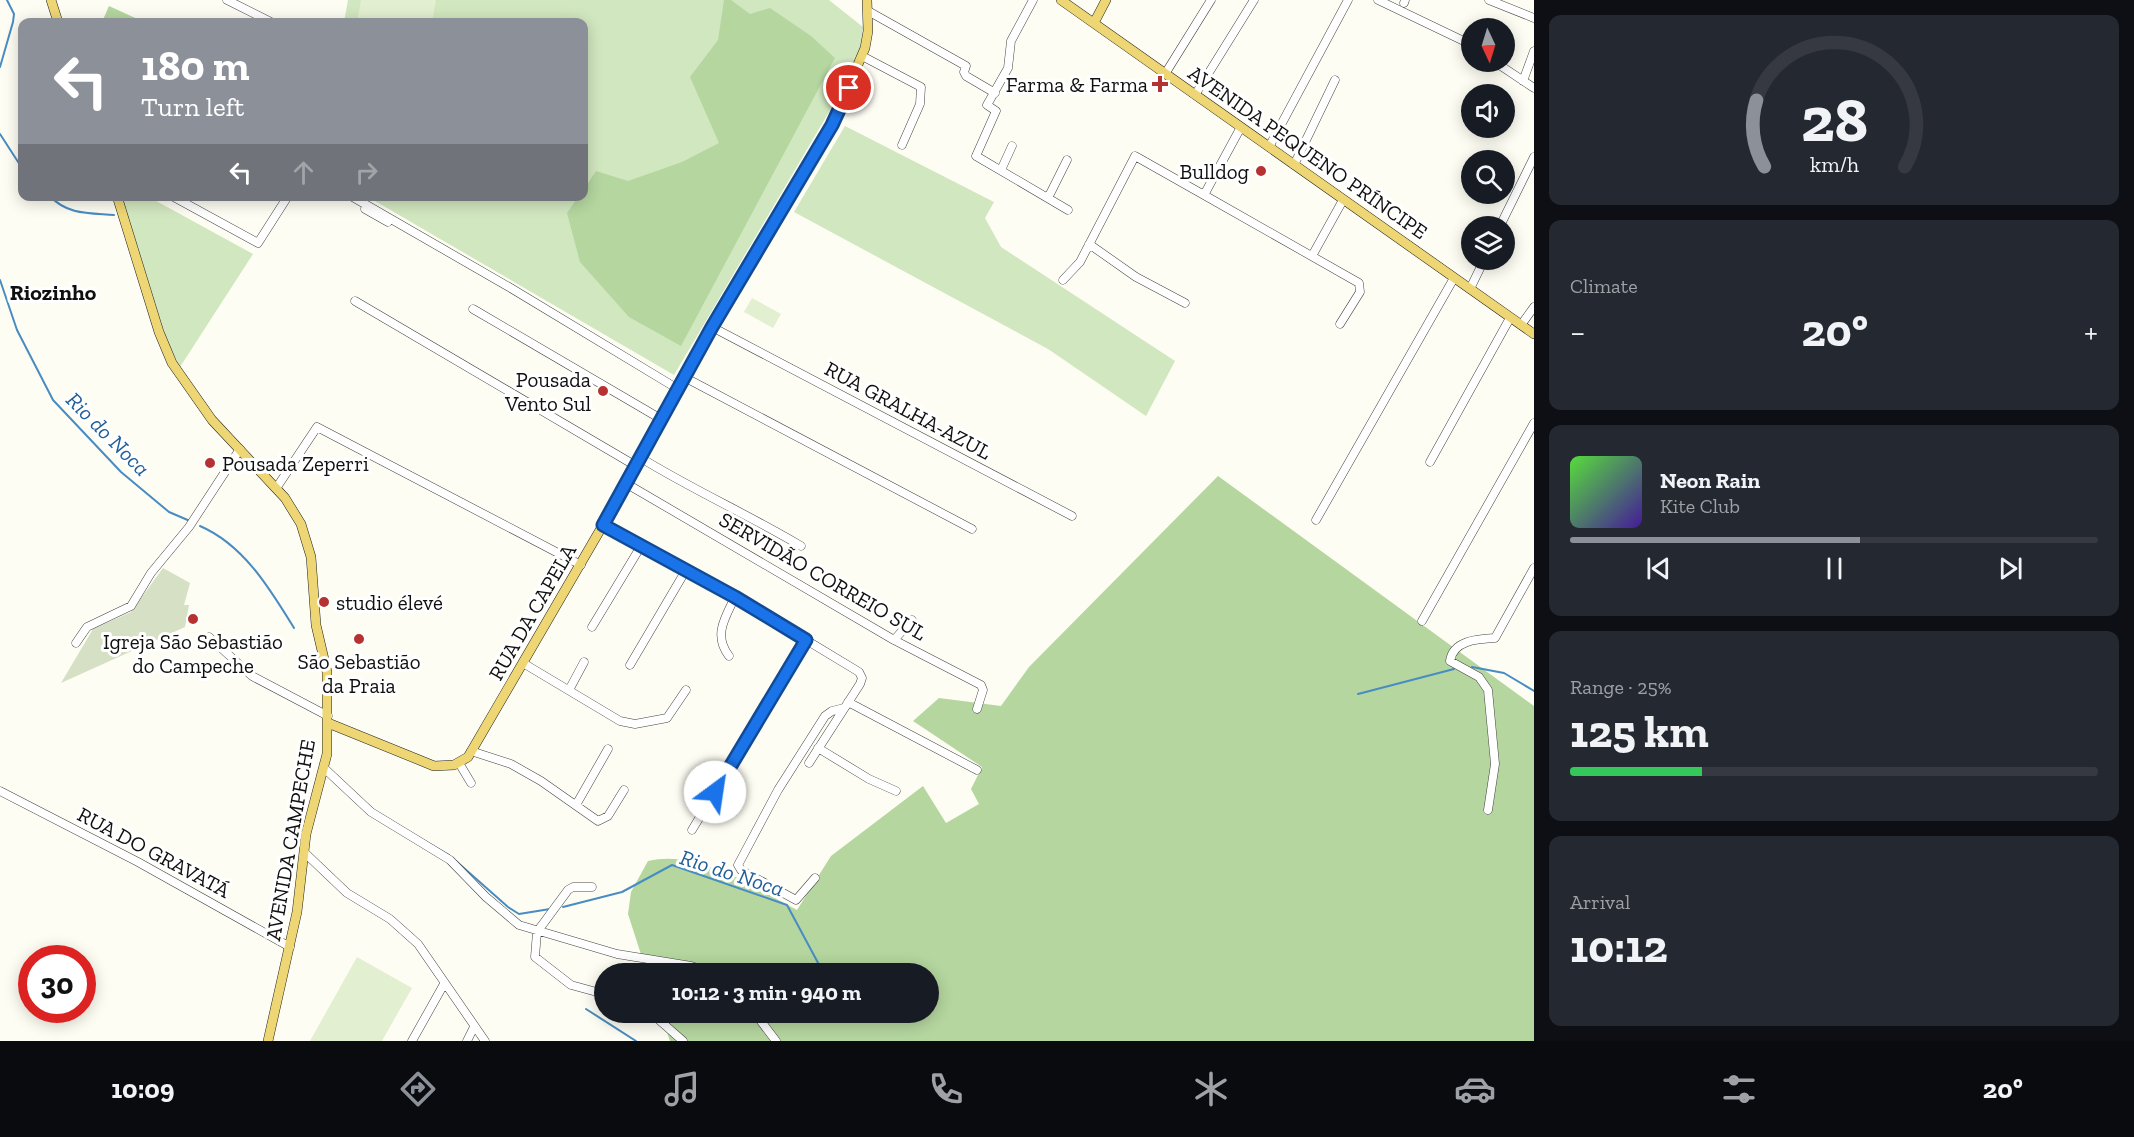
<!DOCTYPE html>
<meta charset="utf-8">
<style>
body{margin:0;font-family:"Zilla Slab",serif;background:#242831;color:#f1f3f6;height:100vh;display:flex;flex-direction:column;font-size:22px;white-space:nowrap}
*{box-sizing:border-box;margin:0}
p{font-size:20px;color:#9ea1a6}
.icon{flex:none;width:33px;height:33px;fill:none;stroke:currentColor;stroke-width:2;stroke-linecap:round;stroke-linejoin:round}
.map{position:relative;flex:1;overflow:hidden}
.panel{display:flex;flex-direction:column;gap:15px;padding:15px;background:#0d0f14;width:600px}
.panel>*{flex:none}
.hud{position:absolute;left:18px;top:18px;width:570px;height:183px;border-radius:12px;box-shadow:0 3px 15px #0003;background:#8c9099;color:#fff;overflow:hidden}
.needle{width:39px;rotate:176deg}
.buttons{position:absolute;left:1461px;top:18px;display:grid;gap:12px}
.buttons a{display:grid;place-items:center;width:54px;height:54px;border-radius:50%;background:#171b24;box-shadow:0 3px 15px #0003;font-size:30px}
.speed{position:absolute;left:18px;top:945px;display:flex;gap:12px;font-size:30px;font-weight:700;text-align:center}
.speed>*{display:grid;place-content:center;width:78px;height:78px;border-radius:50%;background:#171b24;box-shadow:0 3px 15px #0003;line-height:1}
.speed .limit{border:9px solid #d22;background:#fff;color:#111}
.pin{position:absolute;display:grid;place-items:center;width:51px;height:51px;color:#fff;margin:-26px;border:3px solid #fff;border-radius:50%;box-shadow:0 2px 6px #0007}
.me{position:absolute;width:66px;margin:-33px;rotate:31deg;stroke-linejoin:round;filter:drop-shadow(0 0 4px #0008)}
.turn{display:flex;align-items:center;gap:21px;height:126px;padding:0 24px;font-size:27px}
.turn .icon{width:78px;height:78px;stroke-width:2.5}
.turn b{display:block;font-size:42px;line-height:51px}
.lanes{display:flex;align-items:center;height:57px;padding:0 24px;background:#0003;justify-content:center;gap:30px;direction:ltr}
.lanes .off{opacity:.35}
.big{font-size:45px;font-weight:800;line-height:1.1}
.panel .card{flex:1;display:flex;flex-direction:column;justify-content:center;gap:9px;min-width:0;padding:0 21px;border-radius:12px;background:#242831}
.panel .dial{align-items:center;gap:0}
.dial svg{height:156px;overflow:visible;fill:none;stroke:#363941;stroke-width:7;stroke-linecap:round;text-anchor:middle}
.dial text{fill:#f1f3f6;stroke:none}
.song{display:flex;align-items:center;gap:18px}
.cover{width:72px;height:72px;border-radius:9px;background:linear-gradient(135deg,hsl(110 70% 55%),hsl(260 70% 35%))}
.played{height:6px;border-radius:3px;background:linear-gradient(90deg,#8c9099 55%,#363941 55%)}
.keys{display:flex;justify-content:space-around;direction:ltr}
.heat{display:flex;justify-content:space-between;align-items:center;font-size:33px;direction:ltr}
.charge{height:9px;border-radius:4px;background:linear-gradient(90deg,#34c759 25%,#363941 0)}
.trip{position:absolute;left:594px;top:963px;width:345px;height:60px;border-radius:30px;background:#171b24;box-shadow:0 3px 15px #0003;font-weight:800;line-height:60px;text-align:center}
.dock{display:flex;height:96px;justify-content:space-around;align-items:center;background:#090b0e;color:#9ea1a6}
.dock .icon{width:42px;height:42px}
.dock .selected{color:#8c9099}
.dock b{font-size:27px;color:#f1f3f6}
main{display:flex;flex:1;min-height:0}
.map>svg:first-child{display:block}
.green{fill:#d1e7bf}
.forest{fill:#b5d69f}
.cemetery{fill:#d6e0c5}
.pitch{fill:#e2efd0}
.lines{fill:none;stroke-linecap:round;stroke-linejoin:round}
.stream{stroke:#488cc3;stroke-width:2}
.minor-casing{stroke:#434343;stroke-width:9}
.major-casing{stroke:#212121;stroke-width:10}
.minor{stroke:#fff;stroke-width:8}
.major{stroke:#eed674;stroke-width:9}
.route-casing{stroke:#114b97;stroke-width:15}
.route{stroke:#1a73e8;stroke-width:10}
.poi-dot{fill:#b63232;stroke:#fff;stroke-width:2}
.labels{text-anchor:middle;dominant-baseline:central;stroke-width:6;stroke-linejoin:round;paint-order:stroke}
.poi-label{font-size:21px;fill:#101010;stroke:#fff;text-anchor:end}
.street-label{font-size:21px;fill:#101010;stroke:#fff}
.neighbourhood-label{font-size:22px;font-weight:bold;fill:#101010;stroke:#fff}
.water-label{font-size:22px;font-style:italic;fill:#215f99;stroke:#fff}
</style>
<main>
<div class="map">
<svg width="1534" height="1041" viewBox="0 0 1534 1041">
<rect width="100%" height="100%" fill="#fefdf3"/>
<!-- green -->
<path class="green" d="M348 0H829L863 27 860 51 849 78 674 375 368 197 584 196V22H344Z
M845 126 994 202 985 218 1001 247 1175 361 1146 416 1048 349 794 212Z
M122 197H149L253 254 180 367 167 341Z"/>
<!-- forest -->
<path class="forest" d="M724 0H731L750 14 770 8 811 36 835 58 681 346 629 317 580 262 567 213 578 197 584 196V189L596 171 628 181 682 162 719 143 690 77 718 40Z
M109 6 144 22H102Z
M1218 476 1534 706V1041H670L660 1013 928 1012V974L647 973 628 914 631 892 648 861C699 849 753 887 797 910L831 856 923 786 946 823 979 804 971 789 982 767 913 721 939 698 1001 706 1029 667Z"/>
<!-- cemetery -->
<path class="cemetery" d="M163 568 190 583 184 605H189L185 627 61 683 93 629 131 612Z"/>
<!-- pitch -->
<path class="pitch" d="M361 0H436L432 22H357Z
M752 298 781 314 773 328 744 312Z
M357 957 412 988 382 1041H310Z"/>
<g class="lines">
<!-- stream -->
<path class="stream" d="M0 67 13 22 14 14 7 0
M0 134 22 168
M50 196C67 215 90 213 114 215
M0 280 17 330 53 400 121 472 169 512 190 521
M200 526C244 545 270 589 294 628
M1472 667 1504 673 1534 691
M1358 694 1454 669
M418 837 449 855
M456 861 508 907 519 914 550 909
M563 907 622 892 672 865 787 905 824 974
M586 1009 636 1041"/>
<!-- minor casing -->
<g class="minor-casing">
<path id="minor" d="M227 0 271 22
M1033 0 1011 41 1008 68 987 105 996 111 976 156 1068 210
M1378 0 1472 45
M1489 0 1534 18
M1404 3 1405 0
M868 11 966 66 964 72 966 76 995 93
M862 56 921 87 920 104 902 145
M1495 62 1534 88
M1165 74 1211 0
M1523 81 1534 51
M1195 95 1254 0
M1269 147 1348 0
M1294 165 1335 80
M1001 170 1012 146
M1204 195 1359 283 1360 292 1340 324
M172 196 258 243 288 196
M351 196 509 287 678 389
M1048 198 1067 160
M365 209 388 222
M1500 226 1534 157
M1089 244 1136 277 1185 303
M1312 256 1343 200
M1063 280 1080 262 1135 156 1204 195 1241 127
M1470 289 1484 260
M355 301 636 466
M473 309 661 419
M1521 325 1534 307
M712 327 1072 516
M684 377 972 529
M641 458C693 490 749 515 801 546
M1430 462 1510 318
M627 484 894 640 981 685 983 690 977 709
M277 487 317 427 581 565
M1316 520 1454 278
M603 525 735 597 859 672 862 678 860 684 809 763
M1422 621 1534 423
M592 627 641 546
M209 637 252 676 328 716
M894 640 912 620
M76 643 87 627 131 606 151 573 189 527 240 449
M729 656C713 635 725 618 735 597
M523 663 620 721 635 724 667 718 686 690
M630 665 686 570
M569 690 584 662
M848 702 977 770
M818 748 869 779 896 791
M471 751 511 764 541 781 598 821 608 816 624 790
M459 763 471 783
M324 768 371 812 450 860 486 897 519 925 617 954 691 966 716 974
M0 791 138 862 290 947
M576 805 608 749
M1488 810 1495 764 1488 690 1479 677 1450 661C1453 640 1478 639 1495 638L1534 568
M692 830 806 641
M305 853 347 893 390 919 418 944 485 1041
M815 878 796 900 741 870 738 865 778 790 825 716 832 711 844 708
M592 887H573L568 890 537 932 535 957 571 985 604 994
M650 1012 683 1041
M754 1012 776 1041
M412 1041 444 984
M467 1041 474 1027"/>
</g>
<!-- major casing -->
<g class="major-casing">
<path id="major" d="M51 0 58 22
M1061 0 1534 334
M1094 23 1106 0
M117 196 159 332 172 363 212 420 285 498 301 524 311 557 316 625 327 672V754L306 834 297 912 268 1041
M328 723 434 766 454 765 468 757 603 525 712 327 832 125 865 48 868 31 867 0"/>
</g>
<!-- minor -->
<use href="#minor" class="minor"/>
<!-- major -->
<use href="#major" class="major"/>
</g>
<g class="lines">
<!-- route casing -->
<g class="route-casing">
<path id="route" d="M715 792 806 640 735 597 603 525 712 327 832 125 849 88"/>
</g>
<!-- route -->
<use href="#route" class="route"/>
</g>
<!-- markers -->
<g class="poi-dot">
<path d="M1157 75h6v6h6v6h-6v6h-6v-6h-6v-6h6z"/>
<circle cx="1261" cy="171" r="6"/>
<circle cx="603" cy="391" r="6"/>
<circle cx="210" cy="463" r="6"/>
<circle cx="324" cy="602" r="6"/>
<circle cx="193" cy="619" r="6"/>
<circle cx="359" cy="639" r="6"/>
</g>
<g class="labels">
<!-- poi labels -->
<g class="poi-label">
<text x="1148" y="84">Farma &amp; Farma</text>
<text x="1249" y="171">Bulldog</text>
<text x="591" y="379">Pousada<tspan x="591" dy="24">Vento Sul</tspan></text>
<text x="222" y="463" text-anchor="start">Pousada Zeperri</text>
<text x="336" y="602" text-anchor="start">studio élevé</text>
<text x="193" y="641" text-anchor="middle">Igreja São Sebastião<tspan x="193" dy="24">do Campeche</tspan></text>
<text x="359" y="661" text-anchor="middle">São Sebastião<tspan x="359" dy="24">da Praia</tspan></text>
</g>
<!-- street labels -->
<g class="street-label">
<text transform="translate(1308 152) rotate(35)">AVENIDA PEQUENO PRÍNCIPE</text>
<text transform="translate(908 410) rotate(28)">RUA GRALHA-AZUL</text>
<text transform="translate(823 576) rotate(30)">SERVIDÃO CORREIO SUL</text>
<text transform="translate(532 612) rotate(-60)">RUA DA CAPELA</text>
<text transform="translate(290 840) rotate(-80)">AVENIDA CAMPECHE</text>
<text transform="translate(154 852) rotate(28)">RUA DO GRAVATÁ</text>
</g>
<!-- neighbourhood labels -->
<g class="neighbourhood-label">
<text x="53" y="292">Riozinho</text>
</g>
<!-- water labels -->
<g class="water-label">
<text transform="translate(108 434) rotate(45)">Rio do Noca</text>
<text transform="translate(732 873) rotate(18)">Rio do Noca</text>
</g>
</g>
</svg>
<div class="buttons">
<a><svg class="needle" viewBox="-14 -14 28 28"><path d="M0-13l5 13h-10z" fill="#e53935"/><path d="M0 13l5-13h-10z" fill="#9ea1a6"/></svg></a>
<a><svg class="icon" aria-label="sound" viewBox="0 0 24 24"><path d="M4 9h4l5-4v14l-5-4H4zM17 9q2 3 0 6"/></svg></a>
<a><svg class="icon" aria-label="search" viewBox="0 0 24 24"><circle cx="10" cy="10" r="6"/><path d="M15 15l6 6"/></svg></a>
<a><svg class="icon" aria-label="layers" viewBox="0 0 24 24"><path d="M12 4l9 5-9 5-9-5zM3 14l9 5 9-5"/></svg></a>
</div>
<div class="speed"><div class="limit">30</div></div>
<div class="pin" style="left:849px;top:88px;background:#d93025"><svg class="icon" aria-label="arrive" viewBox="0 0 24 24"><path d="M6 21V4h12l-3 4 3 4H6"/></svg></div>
<svg class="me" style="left:715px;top:792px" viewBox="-20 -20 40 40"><circle r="19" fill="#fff"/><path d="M0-13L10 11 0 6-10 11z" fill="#1a73e8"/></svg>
<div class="trip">10:12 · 3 min · 940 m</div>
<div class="hud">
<div class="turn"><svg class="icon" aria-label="left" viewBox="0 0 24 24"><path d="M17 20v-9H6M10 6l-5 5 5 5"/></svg><div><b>180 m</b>Turn left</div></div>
<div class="lanes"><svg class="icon" aria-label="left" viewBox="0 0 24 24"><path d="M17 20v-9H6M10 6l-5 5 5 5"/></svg><svg class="icon off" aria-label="ahead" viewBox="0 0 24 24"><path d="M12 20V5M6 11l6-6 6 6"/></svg><svg class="icon off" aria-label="right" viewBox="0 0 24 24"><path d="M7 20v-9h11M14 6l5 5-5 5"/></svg></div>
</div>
</div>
<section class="panel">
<div class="card dial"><svg viewBox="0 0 100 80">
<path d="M14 69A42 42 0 1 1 86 69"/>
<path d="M14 69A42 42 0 0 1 10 35" stroke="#8c9099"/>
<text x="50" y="56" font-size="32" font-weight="700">28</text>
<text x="50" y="72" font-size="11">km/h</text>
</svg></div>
<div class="card"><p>Climate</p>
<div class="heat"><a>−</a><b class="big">20°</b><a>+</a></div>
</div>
<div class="card">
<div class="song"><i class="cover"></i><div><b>Neon Rain</b><p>Kite Club</p></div></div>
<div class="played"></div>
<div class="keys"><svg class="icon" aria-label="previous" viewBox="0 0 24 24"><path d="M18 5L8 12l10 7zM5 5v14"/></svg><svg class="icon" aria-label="pause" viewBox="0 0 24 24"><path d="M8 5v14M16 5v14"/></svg><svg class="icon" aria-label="next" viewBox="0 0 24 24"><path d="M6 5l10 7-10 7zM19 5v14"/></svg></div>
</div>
<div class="card"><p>Range · 25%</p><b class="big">125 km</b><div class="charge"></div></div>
<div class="card"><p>Arrival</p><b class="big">10:12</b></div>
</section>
</main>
<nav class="dock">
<b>10:09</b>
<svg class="icon selected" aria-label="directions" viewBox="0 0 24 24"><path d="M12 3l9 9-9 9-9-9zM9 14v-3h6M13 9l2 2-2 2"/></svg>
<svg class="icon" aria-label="music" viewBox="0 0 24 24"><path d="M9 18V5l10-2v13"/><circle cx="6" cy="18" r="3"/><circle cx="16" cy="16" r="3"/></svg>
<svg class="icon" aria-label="phone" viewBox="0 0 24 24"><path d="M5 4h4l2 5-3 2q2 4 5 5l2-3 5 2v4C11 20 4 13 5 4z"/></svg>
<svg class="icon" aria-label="climate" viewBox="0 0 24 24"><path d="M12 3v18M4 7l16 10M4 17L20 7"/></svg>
<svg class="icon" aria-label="car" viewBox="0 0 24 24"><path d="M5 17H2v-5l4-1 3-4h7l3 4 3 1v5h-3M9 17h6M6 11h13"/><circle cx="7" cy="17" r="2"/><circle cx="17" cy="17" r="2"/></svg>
<svg class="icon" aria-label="filters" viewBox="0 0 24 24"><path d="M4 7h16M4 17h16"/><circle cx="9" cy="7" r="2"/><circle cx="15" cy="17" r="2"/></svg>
<b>20°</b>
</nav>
